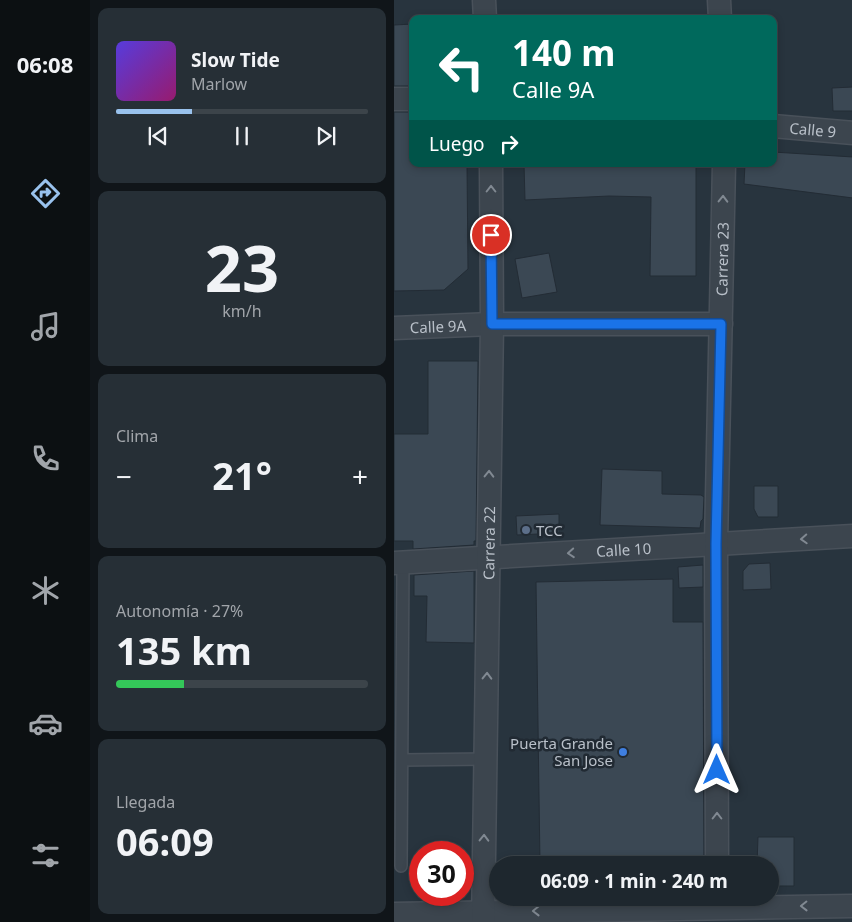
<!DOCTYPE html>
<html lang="es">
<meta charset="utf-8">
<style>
body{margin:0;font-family:"Noto Sans",sans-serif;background:#262f36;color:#f1f3f6;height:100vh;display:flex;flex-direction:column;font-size:19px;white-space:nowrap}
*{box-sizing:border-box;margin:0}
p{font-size:16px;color:#a1a5aa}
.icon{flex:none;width:28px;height:28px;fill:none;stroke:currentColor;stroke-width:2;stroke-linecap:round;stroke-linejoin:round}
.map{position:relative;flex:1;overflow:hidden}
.panel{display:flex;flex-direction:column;gap:8px;padding:8px;background:#101519;width:304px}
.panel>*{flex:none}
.hud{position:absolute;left:15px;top:15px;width:368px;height:152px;border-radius:10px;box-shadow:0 2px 8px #0003,0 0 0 1px #3c444a;background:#00695c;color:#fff;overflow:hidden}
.speed{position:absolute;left:15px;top:841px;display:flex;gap:10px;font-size:25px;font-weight:700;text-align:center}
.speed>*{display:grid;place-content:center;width:65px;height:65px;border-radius:50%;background:#1e272e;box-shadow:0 2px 8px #0003,0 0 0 1px #3c444a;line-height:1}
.speed .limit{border:8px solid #d22;background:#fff;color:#111}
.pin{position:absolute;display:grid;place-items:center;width:42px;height:42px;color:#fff;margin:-21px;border:2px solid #fff;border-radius:50%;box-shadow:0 1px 5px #0007}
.me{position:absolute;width:55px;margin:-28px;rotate:0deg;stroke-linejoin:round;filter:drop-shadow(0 0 4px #0008)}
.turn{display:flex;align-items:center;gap:18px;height:105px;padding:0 20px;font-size:22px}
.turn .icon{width:65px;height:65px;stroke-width:2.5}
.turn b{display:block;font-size:35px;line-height:42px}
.then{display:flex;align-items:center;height:48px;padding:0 20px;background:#0003;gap:10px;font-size:19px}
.big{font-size:38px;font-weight:700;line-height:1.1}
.panel .card{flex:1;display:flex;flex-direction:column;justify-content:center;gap:8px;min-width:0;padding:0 18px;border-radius:10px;background:#262f36}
.panel .dial{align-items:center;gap:0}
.dial b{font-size:65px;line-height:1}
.song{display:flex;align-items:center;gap:15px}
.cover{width:60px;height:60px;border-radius:8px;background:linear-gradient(135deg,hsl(250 70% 55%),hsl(320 70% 35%))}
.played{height:5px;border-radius:2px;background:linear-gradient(90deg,#99c2ed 30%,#3c444a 30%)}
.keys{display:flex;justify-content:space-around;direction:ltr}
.heat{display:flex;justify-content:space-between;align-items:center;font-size:28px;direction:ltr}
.charge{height:8px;border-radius:4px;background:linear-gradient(90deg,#34c759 27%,#3c444a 0)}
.trip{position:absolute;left:95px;top:856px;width:290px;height:50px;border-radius:25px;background:#1e272e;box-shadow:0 2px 8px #0003,0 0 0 1px #3c444a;font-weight:700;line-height:50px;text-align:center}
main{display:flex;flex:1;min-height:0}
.tab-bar{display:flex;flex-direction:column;width:90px;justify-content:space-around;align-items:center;background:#0c1012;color:#a1a5aa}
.tab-bar .icon{width:35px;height:35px}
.tab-bar .current{color:#99c2ed}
.tab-bar b{font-size:22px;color:#f1f3f6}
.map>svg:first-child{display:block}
.building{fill:#3b4854;stroke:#232c35}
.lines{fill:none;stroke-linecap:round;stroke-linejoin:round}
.lane-casing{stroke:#49515a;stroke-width:14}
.street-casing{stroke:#49515a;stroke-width:25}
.lane{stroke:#3c454e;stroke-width:11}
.street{stroke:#3c454e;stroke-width:22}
.oneway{stroke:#818992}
.route-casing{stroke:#114b97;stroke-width:12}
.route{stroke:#1a73e8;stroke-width:9}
.service-dot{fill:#5c6f8a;stroke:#212a33;stroke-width:2}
.shop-dot{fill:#3f7fe0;stroke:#212a33;stroke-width:2}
.labels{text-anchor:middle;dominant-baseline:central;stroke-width:5;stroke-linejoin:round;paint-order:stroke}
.street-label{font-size:15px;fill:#b9c0c9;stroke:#212a33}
.poi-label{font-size:15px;fill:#b9c0c9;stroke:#212a33;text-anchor:start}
</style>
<main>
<nav class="tab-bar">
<b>06:08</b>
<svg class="icon current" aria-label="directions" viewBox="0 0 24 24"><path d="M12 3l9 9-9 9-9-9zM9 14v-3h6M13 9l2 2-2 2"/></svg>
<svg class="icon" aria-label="music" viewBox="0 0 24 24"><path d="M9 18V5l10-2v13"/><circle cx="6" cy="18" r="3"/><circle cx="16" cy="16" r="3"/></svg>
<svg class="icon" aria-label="phone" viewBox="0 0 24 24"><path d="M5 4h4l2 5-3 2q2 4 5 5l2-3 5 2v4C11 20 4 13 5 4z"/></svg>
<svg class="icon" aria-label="climate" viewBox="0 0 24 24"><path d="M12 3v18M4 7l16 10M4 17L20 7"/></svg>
<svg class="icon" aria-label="car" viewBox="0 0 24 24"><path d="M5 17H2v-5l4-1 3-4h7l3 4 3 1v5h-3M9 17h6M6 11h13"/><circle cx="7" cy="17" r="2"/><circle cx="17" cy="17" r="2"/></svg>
<svg class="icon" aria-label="filters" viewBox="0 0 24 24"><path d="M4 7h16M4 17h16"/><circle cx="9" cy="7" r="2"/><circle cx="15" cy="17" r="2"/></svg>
</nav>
<section class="panel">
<div class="card">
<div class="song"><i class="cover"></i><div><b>Slow Tide</b><p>Marlow</p></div></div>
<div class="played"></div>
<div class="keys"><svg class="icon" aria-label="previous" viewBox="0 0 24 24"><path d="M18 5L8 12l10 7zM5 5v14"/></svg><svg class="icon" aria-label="pause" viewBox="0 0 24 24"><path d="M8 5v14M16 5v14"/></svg><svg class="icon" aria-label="next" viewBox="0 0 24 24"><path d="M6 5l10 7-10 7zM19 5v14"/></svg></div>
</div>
<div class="card dial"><b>23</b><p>km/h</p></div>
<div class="card"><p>Clima</p>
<div class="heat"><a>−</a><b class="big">21°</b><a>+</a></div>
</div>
<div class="card"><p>Autonomía · 27%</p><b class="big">135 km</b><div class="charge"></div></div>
<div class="card"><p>Llegada</p><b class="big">06:09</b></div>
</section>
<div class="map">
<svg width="459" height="922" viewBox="0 0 459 922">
<rect width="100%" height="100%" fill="#28343e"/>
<!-- building -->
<path class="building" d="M19 24V86H0V25Z
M459 87V111H439L438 88Z
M0 112H19V164H73L74 269 50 290 0 291Z
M379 152 459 157V198L350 184 351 164H379Z
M130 164H302V276H256L257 197 215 196 131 200Z
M155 253 163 292 128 298 121 259Z
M34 361H84L82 541H80V545L19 549V541H0V434H34Z
M208 469 268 471V494L307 495 310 497 309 519 307 521 306 528 206 525Z
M360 486H384V517H364L360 509Z
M165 514V533L123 535 122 516Z
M376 563 377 589 349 590V571L355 564Z
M309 565V587L285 588 284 567Z
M80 571V643L32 642 33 596H20V575Z
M279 579V622H309L310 865H146L142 582Z
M364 837H400V886H376V865H363Z"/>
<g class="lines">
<!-- lane casing -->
<g class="lane-casing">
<path id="lane" d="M8 760 92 759
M7 866 9 562"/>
</g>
<!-- street casing -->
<g class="street-casing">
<g id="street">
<path d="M90 0 91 19"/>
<path d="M325 0 326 19"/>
<path d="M0 99H19"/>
<path id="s1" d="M379 126 459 133"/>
<path id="s2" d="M0 328 98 324H327"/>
<path id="s3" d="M0 563 459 536"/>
<path id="s4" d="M323 865 322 544 330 164"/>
<path d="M0 914 459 906"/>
<path id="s5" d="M89 922 98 324 97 164"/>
</g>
</g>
<!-- lane -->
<use href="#lane" class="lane"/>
<!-- street -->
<use href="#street" class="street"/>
</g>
<!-- one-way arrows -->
<defs><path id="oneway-chevron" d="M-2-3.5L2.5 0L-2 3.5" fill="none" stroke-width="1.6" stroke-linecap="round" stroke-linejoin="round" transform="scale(1.25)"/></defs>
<g class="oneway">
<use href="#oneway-chevron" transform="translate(97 189) rotate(-90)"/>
<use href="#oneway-chevron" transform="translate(329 199) rotate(-89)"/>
<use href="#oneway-chevron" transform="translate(95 474) rotate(-89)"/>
<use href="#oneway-chevron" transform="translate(410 539) rotate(177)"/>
<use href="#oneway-chevron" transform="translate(177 553) rotate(176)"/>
<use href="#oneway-chevron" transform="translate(93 676) rotate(-89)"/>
<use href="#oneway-chevron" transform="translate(323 816) rotate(-90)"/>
<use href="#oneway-chevron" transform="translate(90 838) rotate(-89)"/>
<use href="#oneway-chevron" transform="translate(410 906) rotate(179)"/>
<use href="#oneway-chevron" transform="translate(142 911) rotate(179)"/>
</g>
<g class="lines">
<!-- route casing -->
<g class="route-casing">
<path id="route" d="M97 235 98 324H327L322 544 323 770"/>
</g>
<!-- route -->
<use href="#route" class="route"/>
</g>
<!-- markers -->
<circle class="service-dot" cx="132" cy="530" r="5"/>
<circle class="shop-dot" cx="229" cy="752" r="5"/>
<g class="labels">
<!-- street labels -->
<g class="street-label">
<text stroke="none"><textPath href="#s1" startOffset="40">Calle 9</textPath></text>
<text stroke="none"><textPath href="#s4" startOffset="606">Carrera 23</textPath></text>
<text stroke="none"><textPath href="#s2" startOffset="44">Calle 9A</textPath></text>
<text stroke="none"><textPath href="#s5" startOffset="379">Carrera 22</textPath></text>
<text stroke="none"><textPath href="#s3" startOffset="230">Calle 10</textPath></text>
</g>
<!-- poi labels -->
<g class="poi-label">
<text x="142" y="530">TCC</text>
<text x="219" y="743" text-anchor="end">Puerta Grande<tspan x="219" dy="17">San Jose</tspan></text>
</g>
</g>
</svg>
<div class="speed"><div class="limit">30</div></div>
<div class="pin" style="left:97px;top:235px;background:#d93025"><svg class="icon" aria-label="arrive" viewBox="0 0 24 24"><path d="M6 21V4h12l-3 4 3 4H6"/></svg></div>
<svg class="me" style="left:323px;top:770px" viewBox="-20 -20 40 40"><path d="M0-17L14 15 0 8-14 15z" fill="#1a73e8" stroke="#fff" stroke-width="4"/></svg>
<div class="trip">06:09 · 1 min · 240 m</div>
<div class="hud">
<div class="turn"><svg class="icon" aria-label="left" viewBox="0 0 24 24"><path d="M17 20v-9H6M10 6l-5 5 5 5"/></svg><div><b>140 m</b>Calle 9A</div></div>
<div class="then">Luego<svg class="icon" aria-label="right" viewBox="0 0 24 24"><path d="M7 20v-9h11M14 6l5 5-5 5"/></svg></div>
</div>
</div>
</main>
